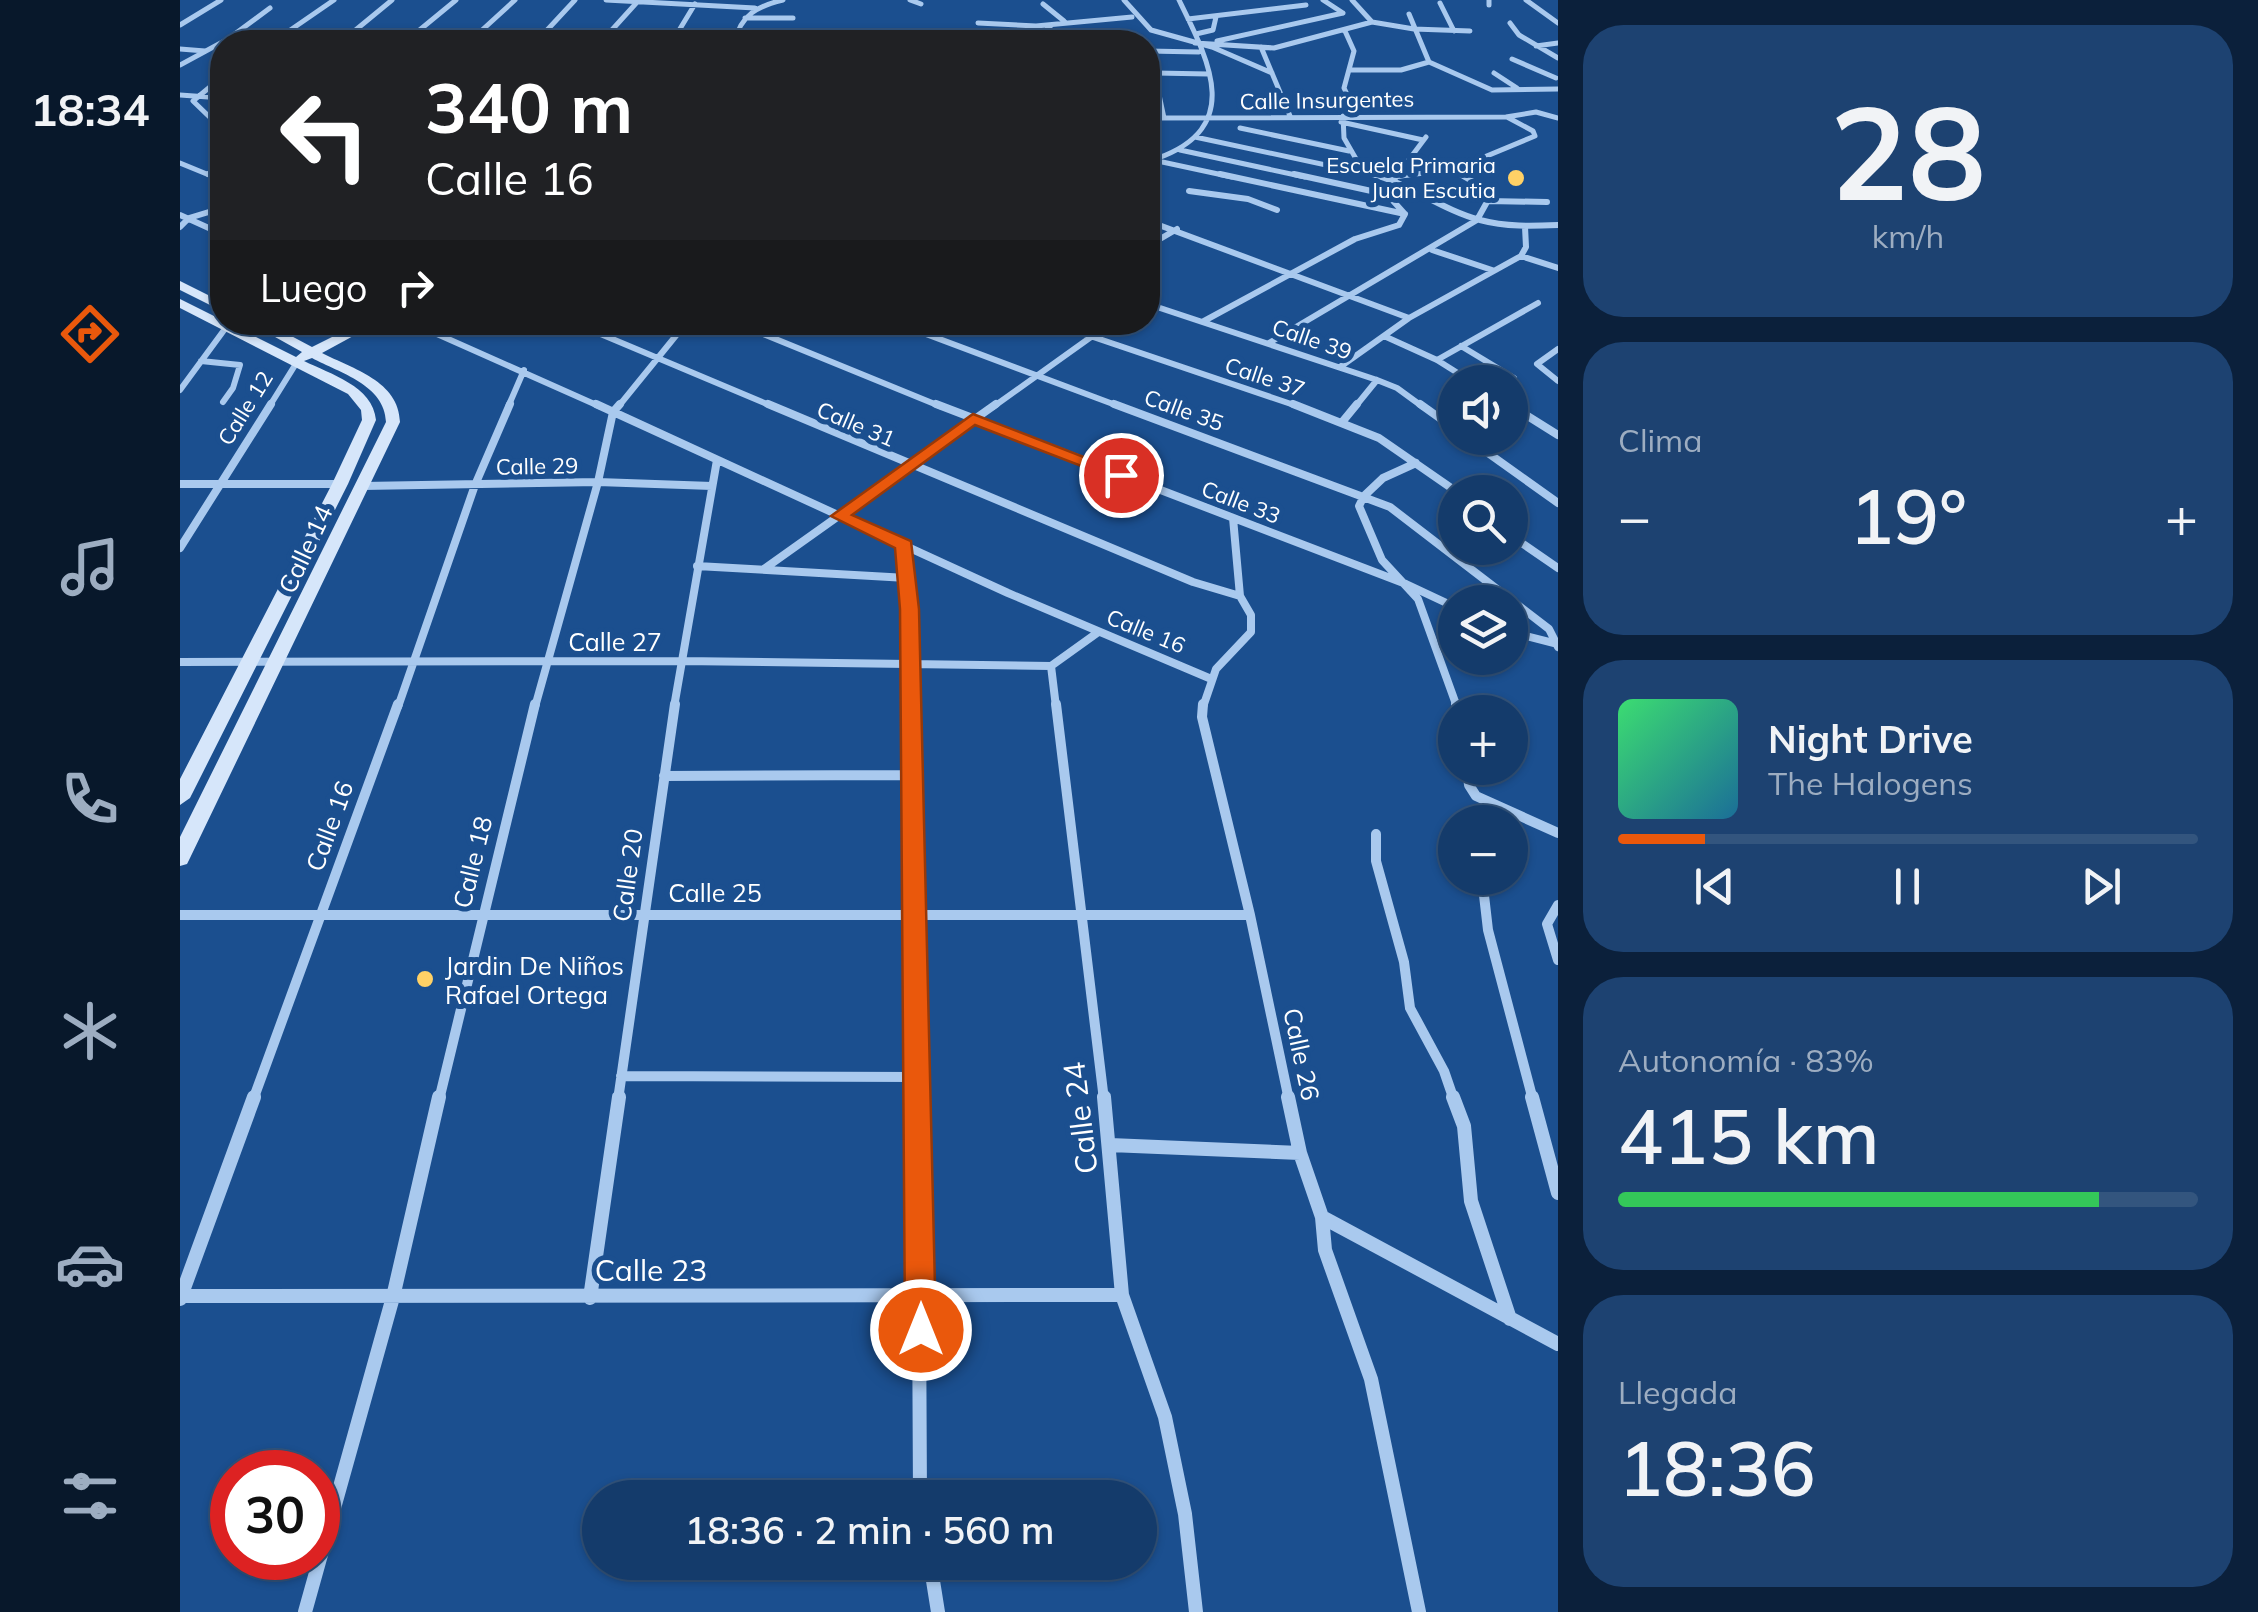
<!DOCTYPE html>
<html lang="es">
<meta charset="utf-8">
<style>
body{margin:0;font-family:Mulish,sans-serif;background:#1d4271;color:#f1f3f6;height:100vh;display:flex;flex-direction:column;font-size:38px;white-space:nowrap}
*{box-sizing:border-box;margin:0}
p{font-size:32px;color:#9dadc1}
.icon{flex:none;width:55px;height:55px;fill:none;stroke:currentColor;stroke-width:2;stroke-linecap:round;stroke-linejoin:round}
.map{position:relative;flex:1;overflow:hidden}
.sheet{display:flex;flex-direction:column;gap:25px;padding:25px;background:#0b203b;width:700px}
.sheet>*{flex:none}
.hud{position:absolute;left:30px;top:30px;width:950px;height:305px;border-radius:40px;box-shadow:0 2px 8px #0004,0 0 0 2px #33557e;background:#202124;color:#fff;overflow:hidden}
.fabs{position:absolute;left:1258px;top:365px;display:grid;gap:20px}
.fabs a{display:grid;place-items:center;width:90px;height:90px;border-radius:50%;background:#143b6b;box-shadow:0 2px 8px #0004,0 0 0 2px #33557e;font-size:50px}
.speed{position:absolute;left:30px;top:1450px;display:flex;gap:20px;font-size:50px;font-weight:700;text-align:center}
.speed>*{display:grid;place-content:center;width:130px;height:130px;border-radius:50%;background:#143b6b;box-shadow:0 2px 8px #0004,0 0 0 2px #33557e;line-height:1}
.speed .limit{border:15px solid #d22;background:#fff;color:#111}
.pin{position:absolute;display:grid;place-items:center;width:85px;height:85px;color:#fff;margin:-42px;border:5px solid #fff;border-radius:50%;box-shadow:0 2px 10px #0007}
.me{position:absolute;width:110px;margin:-55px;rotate:0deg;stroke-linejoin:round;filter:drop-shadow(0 0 8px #0008)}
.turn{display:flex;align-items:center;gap:35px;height:210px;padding:0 50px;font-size:45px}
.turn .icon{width:130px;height:130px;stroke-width:2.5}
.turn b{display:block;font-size:70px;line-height:85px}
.then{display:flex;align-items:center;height:95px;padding:0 50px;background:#0003;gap:20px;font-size:38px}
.big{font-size:75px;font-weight:600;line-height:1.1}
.sheet .tile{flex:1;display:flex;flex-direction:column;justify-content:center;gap:15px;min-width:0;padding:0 35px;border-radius:40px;background:#1d4271}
.sheet .dial{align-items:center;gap:0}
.dial b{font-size:130px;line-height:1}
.song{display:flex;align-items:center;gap:30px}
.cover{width:120px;height:120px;border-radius:15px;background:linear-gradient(135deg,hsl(140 70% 55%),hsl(200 70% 35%))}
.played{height:10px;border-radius:5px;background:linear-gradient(90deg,#ea580c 15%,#33557e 15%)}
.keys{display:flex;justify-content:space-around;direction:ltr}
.heat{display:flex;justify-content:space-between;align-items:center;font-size:55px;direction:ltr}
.charge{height:15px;border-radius:8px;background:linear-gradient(90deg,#34c759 83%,#33557e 0)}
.trip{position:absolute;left:402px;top:1480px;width:575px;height:100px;border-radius:50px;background:#143b6b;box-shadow:0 2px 8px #0004,0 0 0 2px #33557e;font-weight:600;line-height:100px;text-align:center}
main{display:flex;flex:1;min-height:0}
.tabs{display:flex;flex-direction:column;width:180px;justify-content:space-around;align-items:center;background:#08182b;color:#9dadc1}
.tabs .icon{width:70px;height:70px}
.tabs .current{color:#ea580c}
.tabs b{font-size:45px;color:#f1f3f6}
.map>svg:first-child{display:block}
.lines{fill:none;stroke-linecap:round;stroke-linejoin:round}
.street-far4{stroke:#a9c9ee;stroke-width:5}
.street-far3{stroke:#a9c9ee;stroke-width:6}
.street-far2{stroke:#a9c9ee;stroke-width:8}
.street-far1{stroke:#a9c9ee;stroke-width:10}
.street{stroke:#a9c9ee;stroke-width:14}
.secondary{fill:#d6e6fa;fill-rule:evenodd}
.route{fill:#ea580c;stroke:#983908;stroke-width:2.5}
.poi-dot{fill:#ffd166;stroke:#1b4f8f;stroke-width:4}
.labels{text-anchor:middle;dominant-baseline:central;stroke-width:10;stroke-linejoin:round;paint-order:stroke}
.far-street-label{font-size:22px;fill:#fff;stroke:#1b4f8f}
.far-poi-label{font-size:22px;fill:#fff;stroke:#1b4f8f;text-anchor:end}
.street-label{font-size:25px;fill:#fff;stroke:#1b4f8f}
.poi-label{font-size:25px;fill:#fff;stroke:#1b4f8f;text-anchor:start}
.near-street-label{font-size:30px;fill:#fff;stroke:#1b4f8f}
</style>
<main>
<nav class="tabs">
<b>18:34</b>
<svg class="icon current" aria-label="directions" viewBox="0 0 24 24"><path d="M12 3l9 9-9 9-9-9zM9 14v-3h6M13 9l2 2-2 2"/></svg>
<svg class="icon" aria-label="music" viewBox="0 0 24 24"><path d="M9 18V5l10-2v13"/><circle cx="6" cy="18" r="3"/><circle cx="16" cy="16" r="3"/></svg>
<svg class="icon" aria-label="phone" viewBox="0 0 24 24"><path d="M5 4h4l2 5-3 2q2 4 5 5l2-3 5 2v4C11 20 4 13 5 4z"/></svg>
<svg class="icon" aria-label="climate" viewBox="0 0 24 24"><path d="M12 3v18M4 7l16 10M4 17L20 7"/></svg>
<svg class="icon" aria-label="car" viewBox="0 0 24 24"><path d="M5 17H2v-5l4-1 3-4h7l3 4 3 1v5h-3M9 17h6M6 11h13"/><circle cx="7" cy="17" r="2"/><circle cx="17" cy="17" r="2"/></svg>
<svg class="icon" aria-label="filters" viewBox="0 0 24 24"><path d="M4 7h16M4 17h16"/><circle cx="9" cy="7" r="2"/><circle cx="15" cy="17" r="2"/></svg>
</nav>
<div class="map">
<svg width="1378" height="1612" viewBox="0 0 1378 1612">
<rect width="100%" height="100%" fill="#1b4f8f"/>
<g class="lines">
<!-- street-far4 -->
<path class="street-far4" d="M426 0 575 8
M730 0 741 4
M944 0 971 30 1032 47 1092 73
M1143 0 1163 13
M1172 0 1192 22
M1309 0V5
M1346 0 1378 23
M1260 3 1274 31
M863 4 884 21
M1229 14 1249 62 1312 90 1378 89
M565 18H613
M1008 19 1126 5
M798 23 856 26 952 17
M1330 23 1339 35 1378 58
M0 25 41 0
M1165 31 1174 51 1164 88 1177 115
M59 32 102 35
M556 33 588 35
M1016 34 1033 30 1036 17
M227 41 292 42
M1037 41 1163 13
M93 42 154 0
M161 42 212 0
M225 42 276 0
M289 42 335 0
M356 42 395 0
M421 42 459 0
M492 42 515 4
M555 42C560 15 578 6 603 0
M852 42 870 27
M1015 43 1094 48 1192 22 1234 29 1290 31
M1356 46 1378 43
M1081 47 1110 116
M0 49 25 51
M968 51 1019 52
M1332 59 1376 78
M0 65 48 39 90 8
M1171 70H1221L1249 62
M976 73 1028 74
M1314 73 1337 88
M42 77 13 101 42 129
M978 90 984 118
M0 95 42 98
M1163 116 1164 138 1183 171
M968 118 1326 117 1356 112 1378 118
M1161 122 1243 140
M1060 128 1169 151
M1015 137 1202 177
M1000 150 1125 177
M978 158C1064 127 1029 61 999 0
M973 160 1052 177
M0 163 34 177
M1273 170 1285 177
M1217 176 1273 170 1355 136 1353 131 1327 117
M1216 177 1246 137"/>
<!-- street-far3 -->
<path class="street-far3" d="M28 174 42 180
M1040 174 1225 214
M1114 174 1205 194
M1192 174C1230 184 1262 210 1300 220 1326 227 1352 226 1378 225
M1218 174 1205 192 1224 213
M1217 176 1232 174
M1009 191 1068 199 1097 210
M1308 201 1367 202
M0 215 42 234
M968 221 1229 318
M0 227 9 218 42 208
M968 246 997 229
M1252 250 1312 270
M1341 256 1378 268
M968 270 972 280 968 295
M968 304 1197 380 1217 388 1243 407
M1024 321 1175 239 1219 225 1225 214
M230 322 421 407
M392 322 594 407
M554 322 762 407
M714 322 941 407
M869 322 1120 407
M1204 336 1257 360 1292 382
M1089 343 1297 220 1312 193 1280 174
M1281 346 1334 378
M1378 349 1357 364 1378 381
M1257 360 1358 303
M21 361 60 365 53 388 43 402
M1160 367 1229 318 1341 256 1346 247 1345 227
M0 390 50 322
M89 407 117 362
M328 407 344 370
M438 407 507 322
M813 407 932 322
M1175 407 1197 380"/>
<!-- street-far2 -->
<path class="street-far2" d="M416 404 828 593 1029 678
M588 404 1013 582 1060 596
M756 404 1226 584 1275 607
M934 404 1210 507 1369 629 1378 647
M1113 404 1199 438 1277 492
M1240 404 1275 429
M1330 405 1378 435
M1163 421 1177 404
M1287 438 1378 503
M0 484H160
M183 486 418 482 532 486
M1184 496 1179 506 1202 560 1238 599 1277 707
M1184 496 1203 478 1236 463
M1330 535 1378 568
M724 545 730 609 732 707
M0 548 91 404
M517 566 727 578
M584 569 816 404
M1330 632 1378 644
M0 662 501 661 871 666
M871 666 876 707
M871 666 917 633
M218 707 295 485 330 404
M355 707 418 482 433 412 440 404
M494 707 537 460
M1023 707 1036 669 1071 632V615L1060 596 1053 518"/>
<!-- street-far1 -->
<path class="street-far1" d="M732 704 738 1100
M876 704 924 1100
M1023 704 1022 717 1070 915 1109 1100
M1276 704 1279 712
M1287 768 1289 785 1296 796 1378 833
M484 776 730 775
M1196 834V861L1224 962 1230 1008 1264 1071 1274 1100
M1302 878 1308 930 1353 1100
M1378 905 1367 924 1378 960
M0 915H1070
M441 1076 736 1077
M73 1100 218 704
M259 1100 355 704
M438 1100 495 704"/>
<!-- street -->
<path class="street" d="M738 1097 740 1498
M924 1097 942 1295 985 1417 1005 1514 1016 1612
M1108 1097 1120 1153 1142 1217 1145 1250 1191 1379 1239 1612
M1273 1097 1284 1126 1291 1201 1330 1319
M1352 1097 1378 1193
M930 1145 1120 1153
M1142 1217 1378 1344
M0 1296 942 1295
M410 1298 439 1097
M0 1299 74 1097
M750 1562 758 1612
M125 1612 213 1297 259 1097"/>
<!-- secondary -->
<path class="secondary" d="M0 281 42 302V311L0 290Z
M0 299 116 357 122 352 68 322H85L132 347 182 322H199L142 353C173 369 219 381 220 422L10 858 7 864 0 866V837L206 422C205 385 160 373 132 358L124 361C150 374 193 386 196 420L168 484 10 798 0 805V779L152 484 182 420 181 410 168 394 0 308Z"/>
</g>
<!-- route -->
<path class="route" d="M793 414 950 475 935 479 795 425 672 515 731 541 739 609 756 1330 752 1341 741 1345 730 1341 725 1330 720 609 715 548 651 516Z"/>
<!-- markers -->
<g class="poi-dot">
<circle cx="1336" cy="178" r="10"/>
<circle cx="245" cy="979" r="10"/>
</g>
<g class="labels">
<!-- far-street labels -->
<g class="far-street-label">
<text transform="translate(1147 100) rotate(-1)">Calle Insurgentes</text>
<text transform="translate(1132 339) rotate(19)">Calle 39</text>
<text transform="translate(1085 377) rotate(18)">Calle 37</text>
<text transform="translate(65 408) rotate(-58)">Calle 12</text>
<text transform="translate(1004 410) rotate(20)">Calle 35</text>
<text transform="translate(676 424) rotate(23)">Calle 31</text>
<text transform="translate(357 466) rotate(-1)">Calle 29</text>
<text transform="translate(1061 502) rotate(21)">Calle 33</text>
<text transform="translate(966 631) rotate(22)">Calle 16</text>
</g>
<!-- far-poi labels -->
<g class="far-poi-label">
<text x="1316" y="165">Escuela Primaria<tspan x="1316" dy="25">Juan Escutia</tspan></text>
</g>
<!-- street labels -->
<g class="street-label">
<text transform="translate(125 549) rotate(-65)">Calle 14</text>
<text x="435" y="641">Calle 27</text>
<text transform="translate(149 826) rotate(-70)">Calle 16</text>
<text transform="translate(292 862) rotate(-76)">Calle 18</text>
<text transform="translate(447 875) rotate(-82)">Calle 20</text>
<text x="535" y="892">Calle 25</text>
<text transform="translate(1122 1054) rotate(78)">Calle 26</text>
</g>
<!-- poi labels -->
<g class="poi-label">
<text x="265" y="965">Jardin De Niños<tspan x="265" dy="29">Rafael Ortega</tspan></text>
</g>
<!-- near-street labels -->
<g class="near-street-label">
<text transform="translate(900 1118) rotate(-97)">Calle 24</text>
<text x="471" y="1270">Calle 23</text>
</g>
</g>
</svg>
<div class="fabs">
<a><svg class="icon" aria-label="sound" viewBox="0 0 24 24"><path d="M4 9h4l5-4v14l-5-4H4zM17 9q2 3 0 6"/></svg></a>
<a><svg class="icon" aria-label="search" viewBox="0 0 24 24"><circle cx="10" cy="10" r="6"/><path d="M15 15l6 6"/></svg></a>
<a><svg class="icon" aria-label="layers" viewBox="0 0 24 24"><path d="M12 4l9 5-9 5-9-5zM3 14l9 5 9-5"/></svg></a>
<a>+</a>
<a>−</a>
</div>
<div class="speed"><div class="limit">30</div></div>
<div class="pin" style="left:941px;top:475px;background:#d93025"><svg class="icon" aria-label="arrive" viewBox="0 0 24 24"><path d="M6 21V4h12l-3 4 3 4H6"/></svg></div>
<svg class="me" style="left:741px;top:1330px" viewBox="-20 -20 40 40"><circle r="17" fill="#ea580c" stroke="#fff" stroke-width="3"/><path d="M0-11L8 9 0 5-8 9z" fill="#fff"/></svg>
<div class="trip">18:36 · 2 min · 560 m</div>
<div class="hud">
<div class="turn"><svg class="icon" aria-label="left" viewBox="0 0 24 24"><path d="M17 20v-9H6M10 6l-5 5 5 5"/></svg><div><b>340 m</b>Calle 16</div></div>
<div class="then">Luego<svg class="icon" aria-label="right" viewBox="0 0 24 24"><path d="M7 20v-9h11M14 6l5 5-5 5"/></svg></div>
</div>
</div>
<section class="sheet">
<div class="tile dial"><b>28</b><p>km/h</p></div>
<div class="tile"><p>Clima</p>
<div class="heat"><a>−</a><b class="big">19°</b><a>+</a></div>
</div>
<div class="tile">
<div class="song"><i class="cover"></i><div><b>Night Drive</b><p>The Halogens</p></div></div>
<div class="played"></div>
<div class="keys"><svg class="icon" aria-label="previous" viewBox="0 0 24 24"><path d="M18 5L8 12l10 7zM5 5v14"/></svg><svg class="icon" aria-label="pause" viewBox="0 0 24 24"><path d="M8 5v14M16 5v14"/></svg><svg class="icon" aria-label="next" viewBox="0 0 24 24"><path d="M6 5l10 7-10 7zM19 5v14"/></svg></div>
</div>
<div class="tile"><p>Autonomía · 83%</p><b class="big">415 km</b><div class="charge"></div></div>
<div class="tile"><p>Llegada</p><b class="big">18:36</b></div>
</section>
</main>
